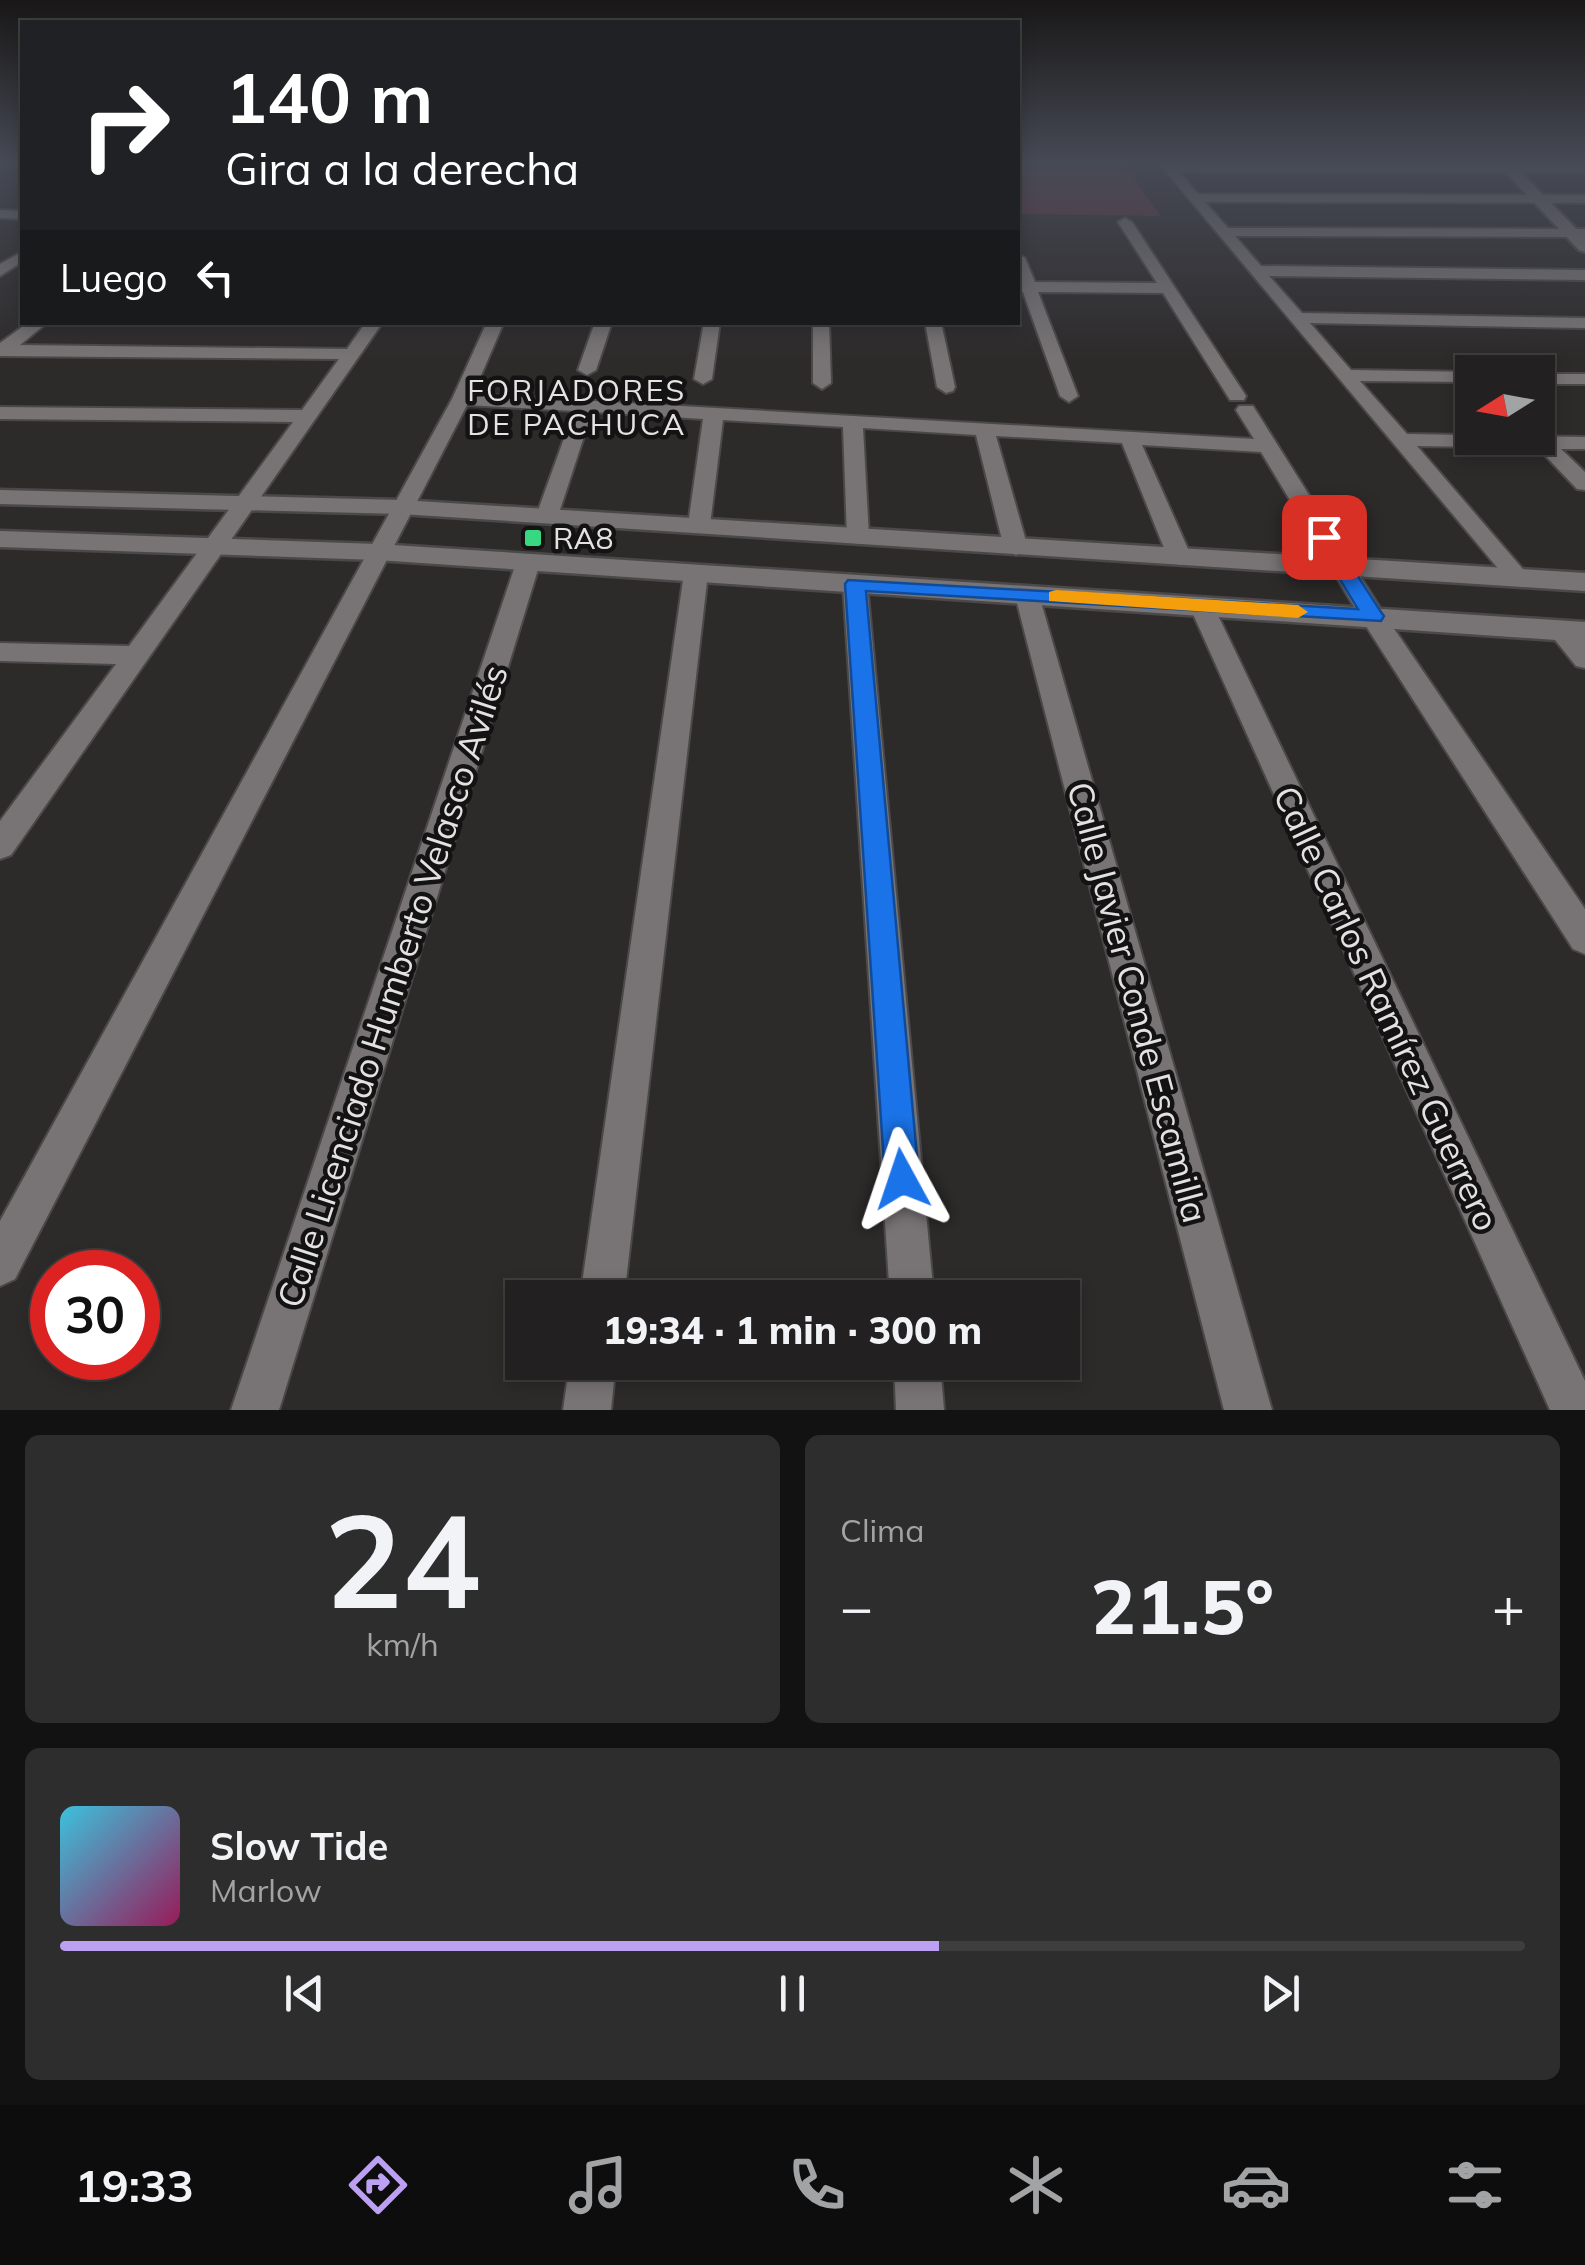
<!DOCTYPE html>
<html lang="es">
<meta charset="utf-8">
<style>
body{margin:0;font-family:Mulish,sans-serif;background:#2e2d2d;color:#f1f3f6;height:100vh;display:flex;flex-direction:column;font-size:38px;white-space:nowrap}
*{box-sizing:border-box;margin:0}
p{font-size:32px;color:#a2a3a5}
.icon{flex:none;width:55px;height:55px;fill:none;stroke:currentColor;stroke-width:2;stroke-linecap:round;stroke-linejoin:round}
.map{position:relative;height:1410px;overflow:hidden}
.sheet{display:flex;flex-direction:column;gap:25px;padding:25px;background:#131212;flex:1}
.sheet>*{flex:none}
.banner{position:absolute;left:20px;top:20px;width:1000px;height:305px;border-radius:0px;box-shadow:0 5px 15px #0003,0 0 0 2px #3f3e3e;background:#202124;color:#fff;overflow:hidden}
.needle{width:65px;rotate:259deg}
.fabs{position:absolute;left:1455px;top:355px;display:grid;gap:20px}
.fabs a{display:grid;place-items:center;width:100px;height:100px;border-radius:0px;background:#222020;box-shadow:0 5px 15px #0003,0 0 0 2px #3f3e3e;font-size:50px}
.speed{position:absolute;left:30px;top:1250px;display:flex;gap:20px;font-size:50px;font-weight:700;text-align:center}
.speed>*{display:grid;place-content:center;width:130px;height:130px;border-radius:50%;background:#222020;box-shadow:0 5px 15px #0003,0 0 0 2px #3f3e3e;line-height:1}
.speed .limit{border:15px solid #d22;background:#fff;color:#111}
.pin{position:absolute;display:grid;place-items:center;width:85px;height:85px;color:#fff;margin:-42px;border-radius:20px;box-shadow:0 5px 15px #0006}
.me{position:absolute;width:110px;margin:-55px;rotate:355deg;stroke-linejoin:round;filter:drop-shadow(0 0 8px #0008)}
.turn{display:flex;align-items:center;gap:35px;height:210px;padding:0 40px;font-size:45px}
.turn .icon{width:130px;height:130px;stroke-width:2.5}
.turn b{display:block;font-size:70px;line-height:85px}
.then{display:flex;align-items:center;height:95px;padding:0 40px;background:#0003;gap:20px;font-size:38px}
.big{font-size:75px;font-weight:800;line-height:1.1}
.sheet .widget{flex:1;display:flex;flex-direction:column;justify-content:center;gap:15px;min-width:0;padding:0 35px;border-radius:15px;background:#2e2d2d}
.sheet .dial{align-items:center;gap:0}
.dial b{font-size:130px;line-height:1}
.song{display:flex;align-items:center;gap:30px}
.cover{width:120px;height:120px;border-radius:15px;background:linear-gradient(135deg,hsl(190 70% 55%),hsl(330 70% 35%))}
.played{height:10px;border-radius:5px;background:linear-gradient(90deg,#bca0f2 60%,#3f3e3e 60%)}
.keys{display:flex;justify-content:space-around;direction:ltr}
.heat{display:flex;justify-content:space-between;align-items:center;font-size:55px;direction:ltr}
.sheet .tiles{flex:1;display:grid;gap:25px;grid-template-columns:1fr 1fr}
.widget:last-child{grid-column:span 2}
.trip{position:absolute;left:505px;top:1280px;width:575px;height:100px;border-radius:0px;background:#222020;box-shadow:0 5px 15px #0003,0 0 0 2px #3f3e3e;font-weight:800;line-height:100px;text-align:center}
.tab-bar{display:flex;height:160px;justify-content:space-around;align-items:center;background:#0e0d0d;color:#a2a3a5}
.tab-bar .icon{width:70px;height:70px}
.tab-bar .on{color:#bca0f2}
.tab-bar b{font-size:45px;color:#f1f3f6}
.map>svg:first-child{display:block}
.green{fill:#63303e}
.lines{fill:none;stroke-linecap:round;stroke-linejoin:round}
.minor-casing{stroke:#4b4849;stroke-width:4}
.tertiary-casing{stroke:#4b4849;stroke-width:5}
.minor{fill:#787475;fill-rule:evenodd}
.tertiary{fill:#787475;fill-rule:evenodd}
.route{fill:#1a73e8;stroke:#114b97;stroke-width:2.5}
.slow{fill:#f59e0b}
.poi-dot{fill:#38d880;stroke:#141313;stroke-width:4}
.labels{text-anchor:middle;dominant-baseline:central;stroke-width:9;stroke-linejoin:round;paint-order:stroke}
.far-quarter-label{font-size:30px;letter-spacing:2.5px;fill:#e6e1e2;stroke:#141313}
.poi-label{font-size:30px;fill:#e4e1e2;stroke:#141313;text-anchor:start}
.near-street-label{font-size:35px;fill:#e4e1e2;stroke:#141313}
</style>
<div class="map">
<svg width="1585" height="1410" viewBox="0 0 1585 1410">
<rect width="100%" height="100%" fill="#2d2a2a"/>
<!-- green -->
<path class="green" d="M1018 162H1122L1161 216 1018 214Z"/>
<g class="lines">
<!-- minor casing -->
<g class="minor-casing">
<path id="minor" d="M1158 162 1585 165V173L1179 172 1198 194 1585 195V203L1205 202 1228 228 1585 229V237L1235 236 1261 266 1585 270V280L1269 276 1302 313 1585 318V328L1310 323 1351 370 1476 372H1472V382L1360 381 1407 434 1585 437V449H1561L1585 472V490L1577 489 1538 448 1417 446 1527 574 1531 579 1527 584H1511Z
M0 210 22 211V219L0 218Z
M1125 218 1132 222 1246 396 1244 400H1230L1163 293 1038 292 1078 396 1069 402 1060 396 1023 292H1018V254L1025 258 1035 282 1157 283 1118 222Z
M22 252V262L0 276V264Z
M29 322H48L20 345 347 349 366 322H383L11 855 0 859V821L116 664 0 661V643L129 646 293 422 0 419V407L302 410 339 359 0 356V343Z
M487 322H504L473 394 1254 439 1236 410 1239 406H1253L1382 611 1585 909V954L1573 949 1364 623 1261 452 1142 445 1192 558 1180 565 1168 558 1122 443 996 436 1028 548 1016 555 1004 548 976 435 863 428 869 537 858 544 847 537 843 427 723 420 710 525 699 532 688 525 703 419 592 412 558 516 547 523 536 516 574 411 467 405 15 1279 0 1286V1221L452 399Z
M595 322H612L596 370 587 375 578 370Z
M704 322H720L712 379 703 384 694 379Z
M813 322H829L831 383 822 389 813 383Z
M925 322H941L955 387 953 391 946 393 937 387Z
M1538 374H1585V384H1538Z
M528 556 540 563 279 1410H231L516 563Z
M696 565 708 573 624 1298H580L684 573Z
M855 576 867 584 934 1298H890L843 584Z
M1027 587 1039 595 1272 1410H1224L1015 595Z
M1201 597 1213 605 1585 1381V1410H1550L1189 605Z
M1560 621 1569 624 1585 642V668L1576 666 1547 630Z
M570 1362H616L611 1410H563Z
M894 1362H940L944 1410H896Z"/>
</g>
<!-- tertiary casing -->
<g class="tertiary-casing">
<path id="tertiary" d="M1496 162H1511L1585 238V252L1579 250Z
M0 490 401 500 1585 573V591L401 514 0 504Z
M0 531 377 544 1585 622V642L377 560 0 547Z"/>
</g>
<!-- minor -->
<use href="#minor" class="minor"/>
<!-- tertiary -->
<use href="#tertiary" class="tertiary"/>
</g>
<!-- sky -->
<linearGradient id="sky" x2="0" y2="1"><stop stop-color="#191717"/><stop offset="0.45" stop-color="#464a55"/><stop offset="1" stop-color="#464a55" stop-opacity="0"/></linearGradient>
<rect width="1585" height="360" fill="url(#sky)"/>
<!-- route -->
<path class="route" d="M1324 531 1330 533 1381 612 1384 616 1381 621 866 591 919 1179 914 1191 902 1196 890 1191 885 1179 845 584 848 580 1358 609 1314 537Z"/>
<!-- slow -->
<path class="slow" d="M1056 590 1298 605 1308 612 1298 618 1049 601V592Z"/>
<!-- markers -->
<rect class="poi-dot" x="523" y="528" width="20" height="20" rx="5"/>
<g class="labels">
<!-- far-quarter labels -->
<g class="far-quarter-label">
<text x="577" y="390">FORJADORES<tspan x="577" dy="34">DE PACHUCA</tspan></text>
</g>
<!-- poi labels -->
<g class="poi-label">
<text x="553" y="538">RA8</text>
</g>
<!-- near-street labels -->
<g class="near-street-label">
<text transform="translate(392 986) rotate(-72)">Calle Licenciado Humberto Velasco Avilés</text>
<text transform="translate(1138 1002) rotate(75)">Calle Javier Conde Escamilla</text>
<text transform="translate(1387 1008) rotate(65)">Calle Carlos Ramírez Guerrero</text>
</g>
</g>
</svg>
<div class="fabs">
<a><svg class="needle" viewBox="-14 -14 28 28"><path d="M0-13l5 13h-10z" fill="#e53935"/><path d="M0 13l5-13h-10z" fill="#a2a3a5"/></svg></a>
</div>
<div class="speed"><div class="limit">30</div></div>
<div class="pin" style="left:1324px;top:537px;background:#d93025"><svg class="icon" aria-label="arrive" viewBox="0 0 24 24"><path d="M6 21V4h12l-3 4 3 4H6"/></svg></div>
<svg class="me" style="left:902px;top:1179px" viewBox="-20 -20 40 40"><path d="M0-17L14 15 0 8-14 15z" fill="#1a73e8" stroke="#fff" stroke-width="4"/></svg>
<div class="trip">19:34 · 1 min · 300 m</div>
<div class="banner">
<div class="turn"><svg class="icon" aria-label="right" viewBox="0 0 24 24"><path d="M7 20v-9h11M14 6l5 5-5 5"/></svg><div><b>140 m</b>Gira a la derecha</div></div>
<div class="then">Luego<svg class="icon" aria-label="left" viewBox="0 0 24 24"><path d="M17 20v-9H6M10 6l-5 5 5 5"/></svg></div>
</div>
</div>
<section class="sheet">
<div class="tiles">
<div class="widget dial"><b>24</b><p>km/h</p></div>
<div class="widget"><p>Clima</p>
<div class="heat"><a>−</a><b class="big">21.5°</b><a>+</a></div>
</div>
<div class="widget">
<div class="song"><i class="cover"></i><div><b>Slow Tide</b><p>Marlow</p></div></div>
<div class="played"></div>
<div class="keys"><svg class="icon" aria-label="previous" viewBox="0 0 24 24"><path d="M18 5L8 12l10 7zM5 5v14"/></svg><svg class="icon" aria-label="pause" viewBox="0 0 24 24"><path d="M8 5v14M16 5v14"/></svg><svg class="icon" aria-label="next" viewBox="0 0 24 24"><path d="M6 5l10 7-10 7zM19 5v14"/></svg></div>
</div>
</div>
</section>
<nav class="tab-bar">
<b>19:33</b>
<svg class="icon on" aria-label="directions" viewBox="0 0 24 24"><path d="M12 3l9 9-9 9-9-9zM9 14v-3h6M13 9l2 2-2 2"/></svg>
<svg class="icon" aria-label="music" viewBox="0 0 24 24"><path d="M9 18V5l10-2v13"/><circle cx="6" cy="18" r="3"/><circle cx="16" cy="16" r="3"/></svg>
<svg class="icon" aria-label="phone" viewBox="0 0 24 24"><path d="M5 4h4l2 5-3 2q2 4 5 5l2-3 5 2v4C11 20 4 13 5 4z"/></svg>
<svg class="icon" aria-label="climate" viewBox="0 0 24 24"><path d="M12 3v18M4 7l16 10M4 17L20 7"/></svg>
<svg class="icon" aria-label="car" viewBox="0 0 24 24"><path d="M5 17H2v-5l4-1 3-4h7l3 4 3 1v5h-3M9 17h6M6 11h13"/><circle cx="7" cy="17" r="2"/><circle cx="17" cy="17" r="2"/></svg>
<svg class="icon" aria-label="filters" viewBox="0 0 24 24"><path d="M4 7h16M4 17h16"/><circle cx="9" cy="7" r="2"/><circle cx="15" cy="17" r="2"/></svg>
</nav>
